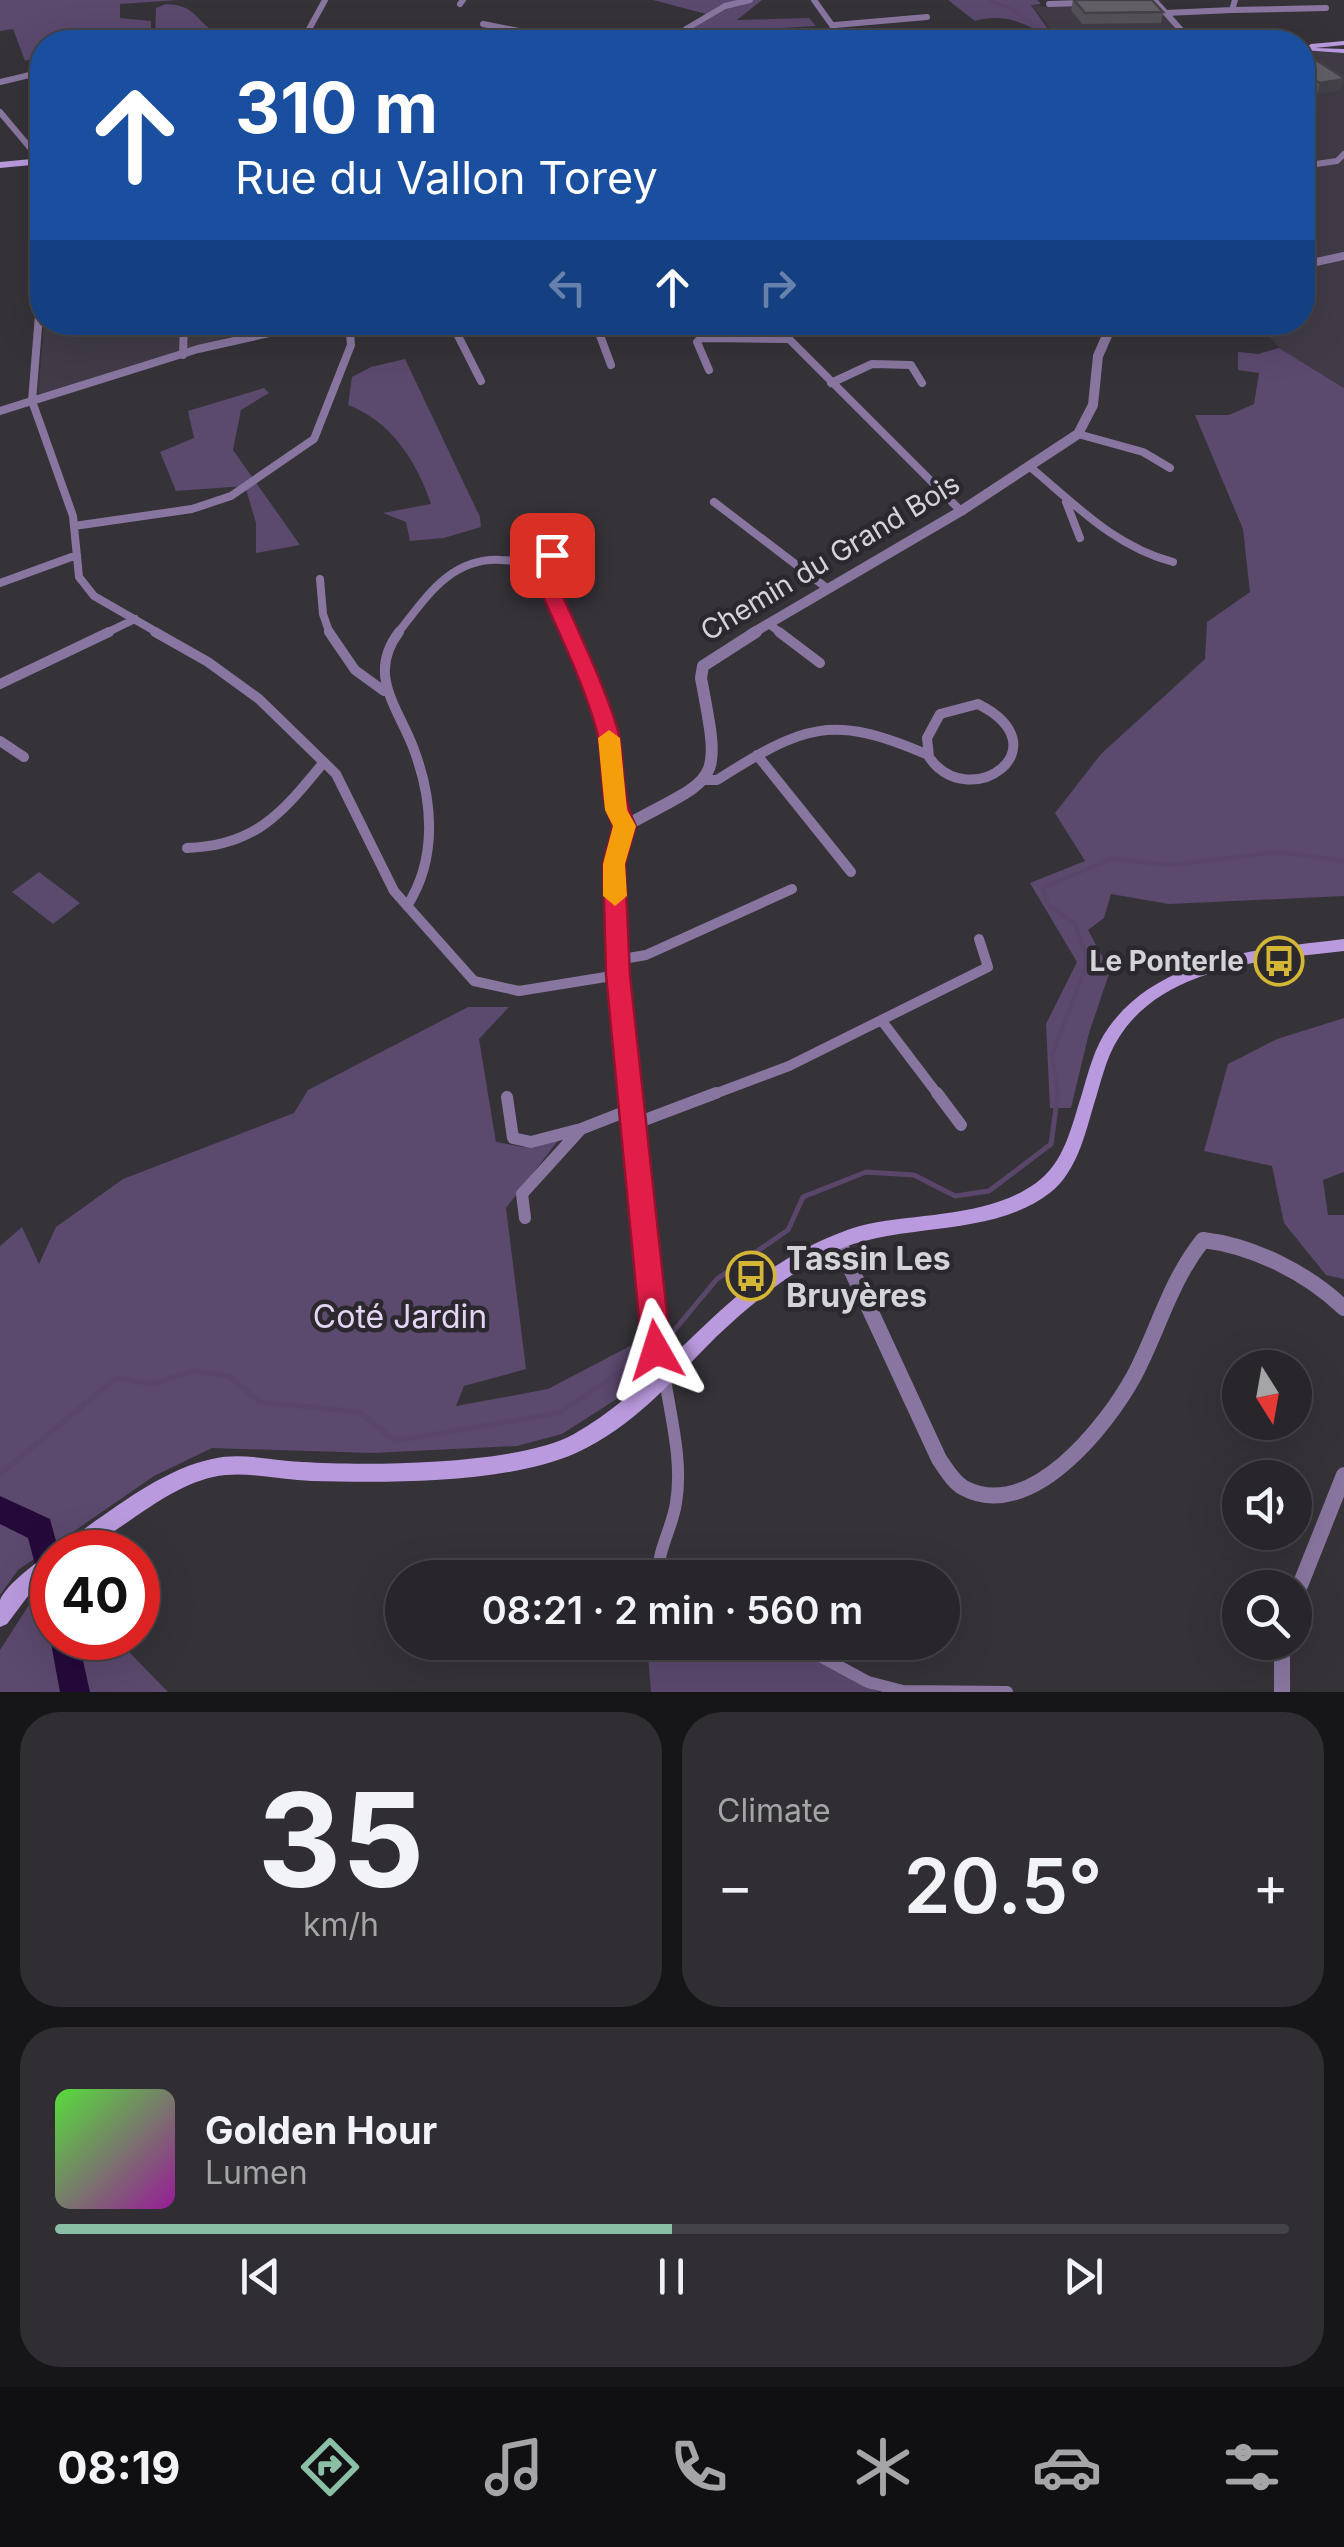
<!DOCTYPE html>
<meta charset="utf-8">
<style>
body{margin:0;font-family:Inter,sans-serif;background:#302e32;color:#f1f3f6;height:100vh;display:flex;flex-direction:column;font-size:38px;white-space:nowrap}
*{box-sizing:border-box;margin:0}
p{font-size:32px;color:#a5a5a8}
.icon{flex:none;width:55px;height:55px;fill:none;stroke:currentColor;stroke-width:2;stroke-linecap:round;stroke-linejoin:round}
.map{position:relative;height:1692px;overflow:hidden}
.side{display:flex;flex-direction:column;gap:20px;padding:20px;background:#161517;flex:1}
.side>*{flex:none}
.guide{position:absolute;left:30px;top:30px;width:1285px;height:305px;border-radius:40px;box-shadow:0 10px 40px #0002,0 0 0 2px #444347;background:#1a4fa0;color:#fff;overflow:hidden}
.needle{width:65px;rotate:169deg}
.tools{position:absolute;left:1222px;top:1350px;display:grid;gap:20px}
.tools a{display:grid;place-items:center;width:90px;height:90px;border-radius:50%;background:#28262a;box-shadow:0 10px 40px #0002,0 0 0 2px #444347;font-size:50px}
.speed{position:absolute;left:30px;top:1530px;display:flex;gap:20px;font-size:50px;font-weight:700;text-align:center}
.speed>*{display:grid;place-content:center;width:130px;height:130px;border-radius:50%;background:#28262a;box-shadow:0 10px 40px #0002,0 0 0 2px #444347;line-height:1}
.speed .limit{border:15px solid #d22;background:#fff;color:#111}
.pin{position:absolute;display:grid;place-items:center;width:85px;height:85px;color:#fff;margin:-42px;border-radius:20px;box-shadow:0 5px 15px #0006}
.me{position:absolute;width:110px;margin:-55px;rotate:354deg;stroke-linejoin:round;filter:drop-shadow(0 0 8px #0008)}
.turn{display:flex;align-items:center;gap:35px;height:210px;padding:0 40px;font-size:45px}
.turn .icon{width:130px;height:130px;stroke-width:2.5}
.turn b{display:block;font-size:70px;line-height:85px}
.lanes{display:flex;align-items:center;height:95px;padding:0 40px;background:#0003;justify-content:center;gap:50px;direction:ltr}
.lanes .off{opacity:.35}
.big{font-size:75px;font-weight:600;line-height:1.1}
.side .card{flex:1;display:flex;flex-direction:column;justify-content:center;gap:15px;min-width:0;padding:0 35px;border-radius:40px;background:#302e32}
.side .dial{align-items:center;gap:0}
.dial b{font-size:130px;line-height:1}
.song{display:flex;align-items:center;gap:30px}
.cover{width:120px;height:120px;border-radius:15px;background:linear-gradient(135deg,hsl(110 70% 55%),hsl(300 70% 35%))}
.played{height:10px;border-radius:5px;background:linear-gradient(90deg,#8abfa5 50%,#444347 50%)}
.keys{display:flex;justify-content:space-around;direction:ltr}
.heat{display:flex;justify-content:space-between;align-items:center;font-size:55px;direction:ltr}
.side .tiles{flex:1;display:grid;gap:20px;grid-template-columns:1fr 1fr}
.card:last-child{grid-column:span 2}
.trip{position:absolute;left:385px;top:1560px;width:575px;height:100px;border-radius:50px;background:#28262a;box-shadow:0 10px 40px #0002,0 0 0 2px #444347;font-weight:600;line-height:100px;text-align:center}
.tabs{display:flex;height:160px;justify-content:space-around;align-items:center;background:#100f11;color:#a5a5a8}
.tabs .icon{width:70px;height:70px}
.tabs .current{color:#8abfa5}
.tabs b{font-size:45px;color:#f1f3f6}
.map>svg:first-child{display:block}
.built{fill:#403b46}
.green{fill:#5b496e}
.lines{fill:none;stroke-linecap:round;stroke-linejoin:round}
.stream-far2{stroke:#5a466a;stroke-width:2.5}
.stream-far1{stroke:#5a466a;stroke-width:4}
.stream{stroke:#5a466a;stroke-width:5}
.river{fill:#25093b;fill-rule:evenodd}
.minor-far3{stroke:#8976a0;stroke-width:6}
.minor-far2{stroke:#8976a0;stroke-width:8}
.minor-far1{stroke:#8976a0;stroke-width:10}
.minor{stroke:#8976a0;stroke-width:12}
.tertiary-far3{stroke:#8976a0;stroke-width:8}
.tertiary-far2{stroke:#8976a0;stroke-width:10}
.tertiary-far1{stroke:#8976a0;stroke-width:12}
.tertiary{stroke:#8976a0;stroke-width:16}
.secondary{fill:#ba9ade;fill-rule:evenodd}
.wall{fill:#545258}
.shaded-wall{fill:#454247}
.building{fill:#625f66;stroke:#454247;stroke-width:2.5}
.route{fill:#e11d48;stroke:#92132f;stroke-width:2.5}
.slow{fill:#f59e0b}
.labels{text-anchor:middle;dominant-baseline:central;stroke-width:9;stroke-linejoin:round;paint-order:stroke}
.street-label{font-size:28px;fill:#d4d3d7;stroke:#2b282e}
.poi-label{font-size:28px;font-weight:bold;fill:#d4d3d7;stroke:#2b282e;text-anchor:end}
.near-poi-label{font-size:32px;font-weight:bold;fill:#d4d3d7;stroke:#2b282e;text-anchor:start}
.near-park-label{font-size:32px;fill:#e4d5f7;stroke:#2b282e}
</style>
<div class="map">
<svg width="1344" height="1692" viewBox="0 0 1344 1692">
<rect width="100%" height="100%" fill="#353238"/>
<!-- built -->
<path class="built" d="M1122 0H1151L1191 42H1057V37L1031 4 1045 7Z
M1344 49V388L1279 348 1258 323 1302 322 1303 52Z
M44 323H242L243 333 38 395Z"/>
<!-- green -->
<path class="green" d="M0 0H179L120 4V18L151 21V42H42V56L25 61 13 29 0 31Z
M653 0H762L737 20 809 18 816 26 680 34 710 15Z
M948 0H1037L1041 4 1031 5 1057 42C1029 25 1008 12 975 21Z
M166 4C198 5 196 23 216 32 225 36 231 36 239 42H155L156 8Z
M1279 348 1344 388V896L1169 904 1111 894 1104 918 1088 930 1110 971 1089 1033 1071 1108H1050L1046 1024 1077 962 1030 883 1085 861 1055 813 1101 754 1205 659 1207 622 1250 592 1243 529 1195 415H1229L1254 404 1259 373 1238 370V352L1258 354Z
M405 359 480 517 481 527 444 538 410 541 406 522 383 513 431 504C417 462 391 421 348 405L352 377 371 367Z
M264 388 269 393 241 410 233 450 300 545 256 553V523L245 486 176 491 160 452 194 438 188 411Z
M39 872 80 903 53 924 12 892Z
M468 1007H509L479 1039 496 1142 523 1147 560 1138 506 1208 526 1369 464 1386 456 1406 548 1389 630 1346 640 1369 637 1386 562 1434 517 1446 372 1453 212 1448 154 1476 18 1570 0 1595V1246L22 1227 39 1264 56 1227 123 1179 294 1113 308 1090Z
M1344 1018V1172L1323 1180 1328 1215H1344V1279L1326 1275 1284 1223 1272 1166 1204 1151 1228 1064 1277 1039Z
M52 1582V1638H124L129 1652 168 1692H0V1650L38 1591Z
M647 1643H782L879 1692H651Z"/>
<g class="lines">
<!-- stream-far2 -->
<path class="stream-far2" d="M988 0 1010 8 1049 36"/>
<!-- stream-far1 -->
<path class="stream-far1" d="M1058 1096 1052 1055 1088 961 1075 924 1048 905 1043 888 1111 859 1173 865 1279 852 1344 861"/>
<!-- stream -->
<path class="stream" d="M662 1345 717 1279 788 1230 803 1197 866 1172 914 1175 955 1196 989 1191 1051 1144 1058 1093
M0 1474 116 1378 153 1384 193 1371 229 1376 260 1402 359 1412 395 1441 559 1413 654 1350"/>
<!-- river -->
<path class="river" d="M0 1496 50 1519 59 1552H52V1595L42 1591 28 1538 0 1524Z
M52 1631V1638H78L90 1692H60L50 1638Z"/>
<!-- minor-far3 -->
<path class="minor-far3" d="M814 0 844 42
M1154 0 1192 42
M460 4 463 0
M1049 4 1082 3
M1232 10 1326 8
M1166 13 1232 10 1235 0
M483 24 575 42
M835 25 927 17
M686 29 725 6 750 0
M1008 36 1042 35 1050 42
M302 42 325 0
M0 82 42 72
M0 112 42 162
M1302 166 1337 161 1344 154"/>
<!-- minor-far2 -->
<path class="minor-far2" d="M42 278 32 401 73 516 79 577 94 596 160 634
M451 322 481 381
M595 322 611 365
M772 322 961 511
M183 355 184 322
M709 370 697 342 701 338 787 339
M831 383 872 364 911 365 922 383
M0 411 198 349 319 322
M1078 434 1143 452 1170 468
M1029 466C1075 504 1113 546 1173 562
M714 502 828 589
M1066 502 1080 538
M74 526 192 509 231 496 314 439 351 345 349 322
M548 535 557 575 550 590
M320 579 323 614 330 634
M0 583 77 555
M769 624 782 634
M104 634 135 619
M397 634C425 599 450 557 501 560 513 560 529 563 538 572 553 586 563 615 572 634"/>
<!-- minor-far1 -->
<path class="minor-far1" d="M155 632 208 662 259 699 336 774 394 891 474 981 519 991 618 975
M329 632 355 670 384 691
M399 632C367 674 397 706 413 747 433 799 438 858 407 906
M571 632 602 713 617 805 625 826
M779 632 820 663
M0 684 109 632
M978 704C1065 748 969 815 929 757L927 738 940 714Z
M0 741 24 757
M757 755 851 872
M705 780H717C804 725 831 713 928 755
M187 848C256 846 283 812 324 762
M617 960 646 955 792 889
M882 1021 939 1096
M709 1096 789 1066 988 967 979 939"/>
<!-- minor -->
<path class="minor" d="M937 1093 961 1125
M507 1097 513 1138 531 1142 577 1130
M634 1124 716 1093
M525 1218 522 1194 581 1129 632 1109
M658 1578C657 1550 672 1529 676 1503 683 1462 671 1419 665 1379
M794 1642 868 1682 903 1691 1007 1692"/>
<!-- tertiary-far3 -->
<path class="tertiary-far3" d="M1302 265 1344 256"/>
<!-- tertiary-far2 -->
<path class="tertiary-far2" d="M751 634 961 511 1078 434 1093 405 1098 356 1113 322"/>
<!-- tertiary-far1 -->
<path class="tertiary-far1" d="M631 1096C622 1009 600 911 625 826 720 774 722 788 701 678L703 666 756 632"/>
<!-- tertiary -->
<path class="tertiary" d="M631 1093 651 1277 652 1329 665 1379
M839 1243 939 1459C946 1469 953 1482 964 1488 1030 1523 1106 1427 1134 1376 1158 1331 1170 1281 1203 1240 1254 1246 1307 1273 1344 1308
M1295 1598 1344 1475
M1282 1642V1692"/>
<!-- secondary -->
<path class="secondary" d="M1344 41V45L1315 48 1344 49V53L1302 50 1311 44Z
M42 158V164L0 168V162Z
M1344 939V951C1267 960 1163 965 1118 1039 1106 1058 1101 1082 1094 1104 1085 1134 1077 1171 1051 1192 992 1239 899 1221 833 1252 788 1273 751 1304 716 1337 674 1379 632 1428 576 1453 506 1484 388 1483 312 1481 279 1480 245 1470 213 1477 177 1485 143 1512 113 1532 104 1539 92 1550 82 1552 75 1554 66 1552 59 1552L61 1545C106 1515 159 1470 212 1459 242 1452 273 1461 303 1462 368 1466 519 1465 574 1434 660 1385 716 1296 804 1249 824 1239 846 1229 868 1224 922 1213 989 1217 1036 1183 1064 1163 1071 1128 1081 1097 1088 1074 1094 1047 1109 1027 1161 955 1263 949 1344 939Z
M52 1553V1575L28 1596 7 1624 0 1627C0 1620 0 1607 0 1600 6 1585 38 1560 52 1553Z"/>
</g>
<!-- wall -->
<path class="wall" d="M1073 0H1152L1163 12 1161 23 1082 24 1071 10Z
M1302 60 1341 89 1317 94 1302 84Z"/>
<!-- shaded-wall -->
<path class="shaded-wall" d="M1344 79 1341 89 1317 94 1320 83Z"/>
<!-- building -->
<path class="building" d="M1074 0H1152L1163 12 1085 13Z
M1313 58 1344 78V79L1320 83 1302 72V60Z"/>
<!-- route -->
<path class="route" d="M552 549 562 555 566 575 560 590C580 635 602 680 617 727 627 760 619 795 636 826L625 864 630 975 671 1350 667 1360 656 1365 646 1360 642 1350 606 975 603 864 613 826C597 796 605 760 596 728 582 680 560 635 540 590L547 575 543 555Z"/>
<!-- slow -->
<path class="slow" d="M609 730 620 738 627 810 636 826 625 864 627 896 615 906 603 896V864L613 826 605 810 598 738Z"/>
<!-- icons -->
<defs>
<g id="bus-ring" transform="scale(2.5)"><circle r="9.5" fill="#2b282e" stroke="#d3b635" stroke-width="1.5"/><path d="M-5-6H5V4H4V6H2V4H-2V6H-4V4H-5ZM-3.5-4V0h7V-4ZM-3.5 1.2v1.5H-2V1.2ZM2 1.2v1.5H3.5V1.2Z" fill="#d3b635"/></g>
</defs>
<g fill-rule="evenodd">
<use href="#bus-ring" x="1279" y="961"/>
<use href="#bus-ring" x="751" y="1276"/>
</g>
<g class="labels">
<!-- street labels -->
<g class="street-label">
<text transform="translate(830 557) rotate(-31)">Chemin du Grand Bois</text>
</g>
<!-- poi labels -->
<g class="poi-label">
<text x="1244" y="961">Le Ponterle</text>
</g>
<!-- near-poi labels -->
<g class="near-poi-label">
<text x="786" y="1258">Tassin Les<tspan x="786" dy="37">Bruyères</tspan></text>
</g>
<!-- near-park labels -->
<g class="near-park-label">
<text x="400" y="1316">Coté Jardin</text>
</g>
</g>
</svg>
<div class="tools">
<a><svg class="needle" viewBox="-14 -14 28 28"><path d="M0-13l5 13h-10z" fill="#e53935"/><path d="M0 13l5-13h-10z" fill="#a5a5a8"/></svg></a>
<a><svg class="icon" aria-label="sound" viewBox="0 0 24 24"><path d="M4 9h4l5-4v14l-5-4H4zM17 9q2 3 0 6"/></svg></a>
<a><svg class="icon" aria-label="search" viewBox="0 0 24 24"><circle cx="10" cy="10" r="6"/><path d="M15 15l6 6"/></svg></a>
</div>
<div class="speed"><div class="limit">40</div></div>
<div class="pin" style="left:552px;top:555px;background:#d93025"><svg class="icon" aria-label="arrive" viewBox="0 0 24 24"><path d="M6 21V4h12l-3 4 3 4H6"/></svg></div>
<svg class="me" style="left:656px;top:1350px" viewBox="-20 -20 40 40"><path d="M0-17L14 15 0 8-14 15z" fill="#e11d48" stroke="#fff" stroke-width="4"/></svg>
<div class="trip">08:21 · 2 min · 560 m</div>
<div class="guide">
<div class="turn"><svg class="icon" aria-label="ahead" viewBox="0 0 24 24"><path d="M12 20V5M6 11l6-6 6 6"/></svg><div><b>310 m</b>Rue du Vallon Torey</div></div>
<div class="lanes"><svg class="icon off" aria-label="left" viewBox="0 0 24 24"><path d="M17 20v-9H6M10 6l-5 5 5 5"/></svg><svg class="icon" aria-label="ahead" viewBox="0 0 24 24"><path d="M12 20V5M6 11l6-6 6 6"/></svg><svg class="icon off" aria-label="right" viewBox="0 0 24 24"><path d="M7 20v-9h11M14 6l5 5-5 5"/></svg></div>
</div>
</div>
<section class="side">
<div class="tiles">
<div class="card dial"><b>35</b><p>km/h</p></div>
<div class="card"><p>Climate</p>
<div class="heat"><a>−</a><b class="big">20.5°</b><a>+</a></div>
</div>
<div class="card">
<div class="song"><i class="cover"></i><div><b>Golden Hour</b><p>Lumen</p></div></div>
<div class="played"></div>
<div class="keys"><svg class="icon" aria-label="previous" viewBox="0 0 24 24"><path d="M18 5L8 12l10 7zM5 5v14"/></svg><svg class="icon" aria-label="pause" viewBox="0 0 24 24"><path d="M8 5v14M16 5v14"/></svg><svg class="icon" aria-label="next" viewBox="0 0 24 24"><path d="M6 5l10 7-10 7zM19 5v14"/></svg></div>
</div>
</div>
</section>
<nav class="tabs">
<b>08:19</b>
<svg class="icon current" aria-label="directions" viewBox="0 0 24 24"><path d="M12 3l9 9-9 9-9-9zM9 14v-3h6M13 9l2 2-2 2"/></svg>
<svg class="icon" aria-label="music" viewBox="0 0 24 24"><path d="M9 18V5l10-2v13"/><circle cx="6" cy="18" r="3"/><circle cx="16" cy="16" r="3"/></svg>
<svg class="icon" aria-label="phone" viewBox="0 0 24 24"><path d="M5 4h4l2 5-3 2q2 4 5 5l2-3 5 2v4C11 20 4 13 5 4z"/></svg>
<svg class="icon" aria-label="climate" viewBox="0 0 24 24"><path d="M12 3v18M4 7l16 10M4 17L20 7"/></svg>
<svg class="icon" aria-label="car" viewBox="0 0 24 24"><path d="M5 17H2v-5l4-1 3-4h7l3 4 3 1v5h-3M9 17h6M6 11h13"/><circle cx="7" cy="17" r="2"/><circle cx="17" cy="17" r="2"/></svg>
<svg class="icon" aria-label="filters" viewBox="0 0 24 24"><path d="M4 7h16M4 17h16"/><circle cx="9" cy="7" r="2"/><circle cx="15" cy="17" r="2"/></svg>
</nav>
